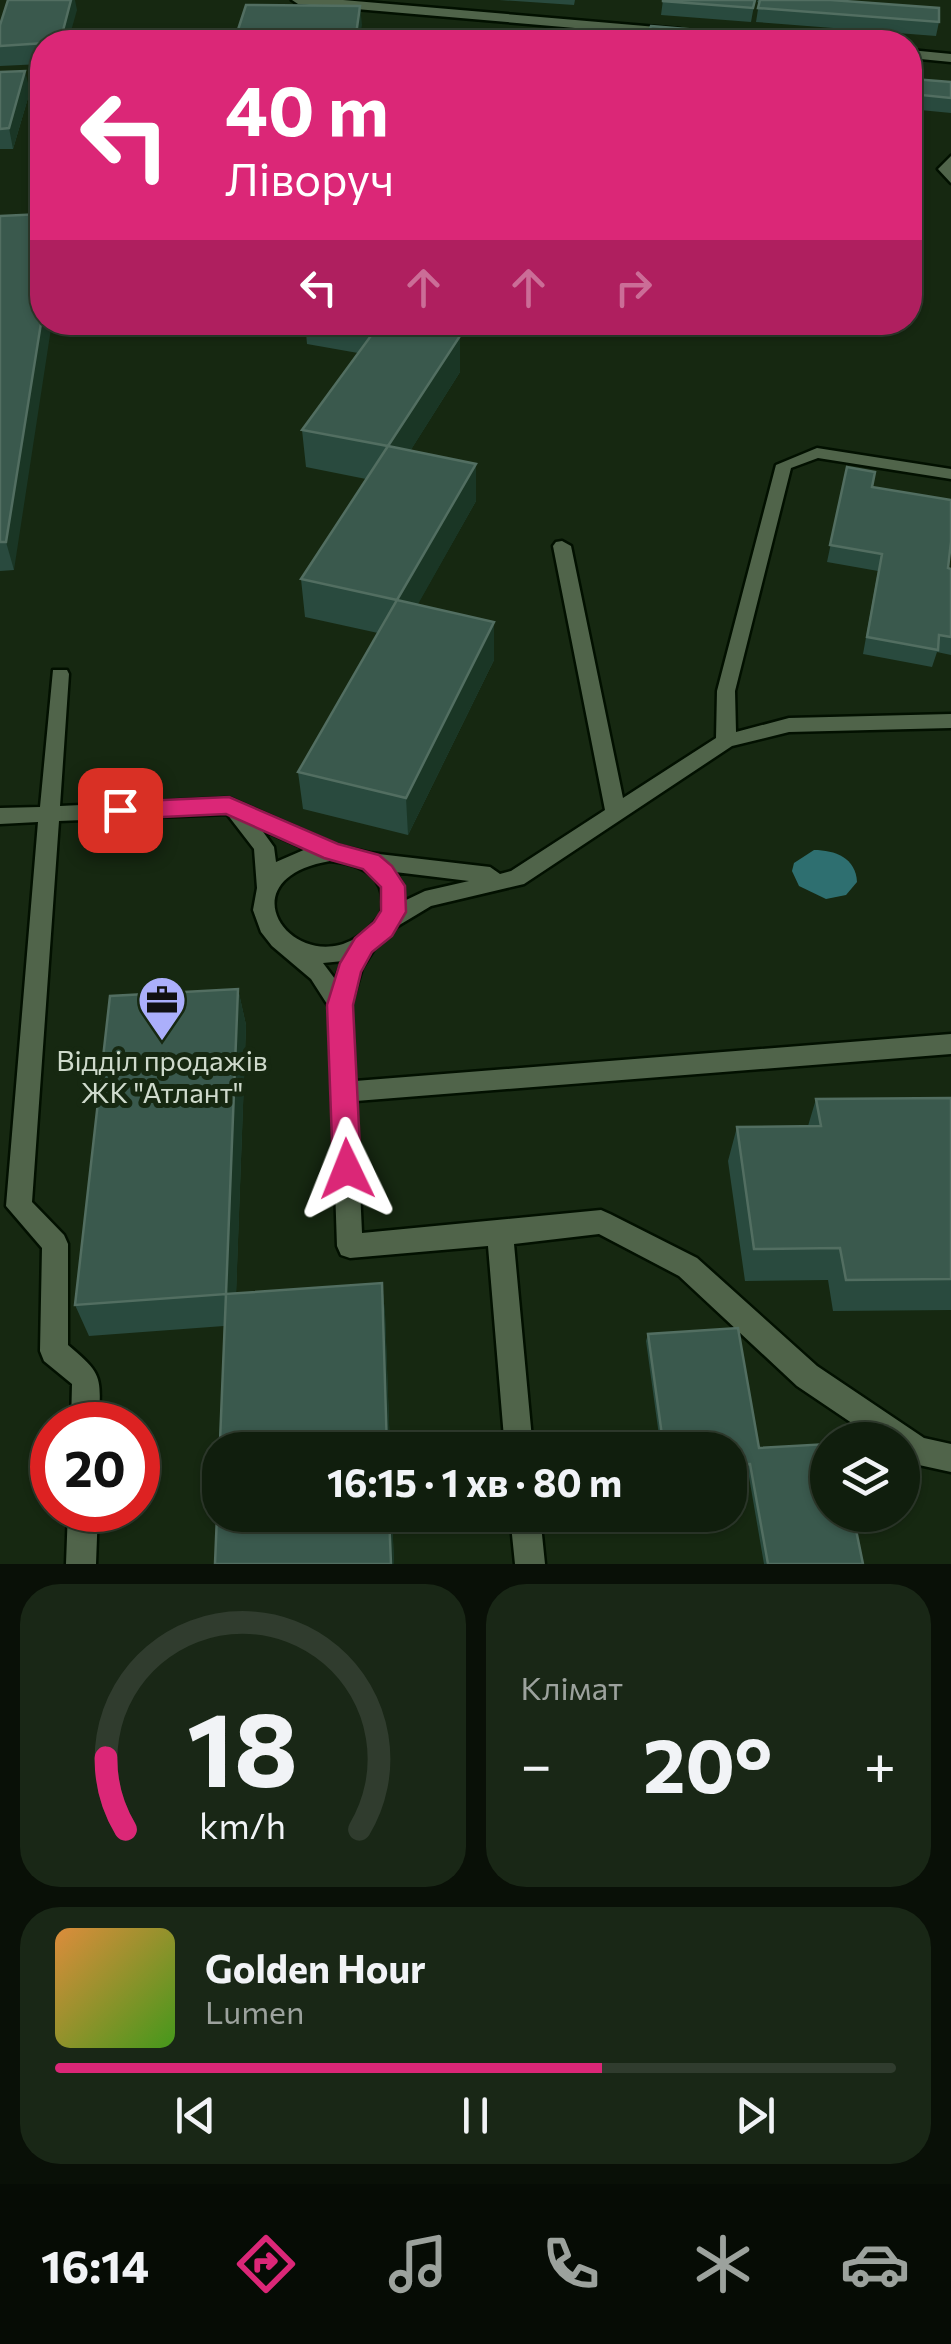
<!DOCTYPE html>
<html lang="uk">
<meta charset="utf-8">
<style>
body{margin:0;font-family:Commissioner,sans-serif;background:#192716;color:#f1f3f6;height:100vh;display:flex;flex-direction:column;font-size:38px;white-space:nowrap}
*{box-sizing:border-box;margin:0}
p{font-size:32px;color:#9ca29d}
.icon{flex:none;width:55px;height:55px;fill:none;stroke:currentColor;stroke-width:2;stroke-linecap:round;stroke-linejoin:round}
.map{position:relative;height:1564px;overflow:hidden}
.details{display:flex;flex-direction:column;gap:20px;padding:20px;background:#091007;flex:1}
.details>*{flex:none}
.guide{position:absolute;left:30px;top:30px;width:892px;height:305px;border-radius:40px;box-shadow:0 2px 8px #0004,0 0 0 2px #303c2e;background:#db2777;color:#fff;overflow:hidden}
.buttons{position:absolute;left:810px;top:1422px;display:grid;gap:20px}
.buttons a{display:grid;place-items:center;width:110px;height:110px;border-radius:50%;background:#101e0d;box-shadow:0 2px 8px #0004,0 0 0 2px #303c2e;font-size:50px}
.speed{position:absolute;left:30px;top:1402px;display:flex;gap:20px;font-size:50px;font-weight:700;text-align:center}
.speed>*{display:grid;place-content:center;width:130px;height:130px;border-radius:50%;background:#101e0d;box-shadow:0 2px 8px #0004,0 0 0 2px #303c2e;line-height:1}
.speed .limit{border:15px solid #d22;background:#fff;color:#111}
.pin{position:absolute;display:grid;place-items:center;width:85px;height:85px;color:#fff;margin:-42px;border-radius:20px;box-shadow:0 5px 15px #0006}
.me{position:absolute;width:110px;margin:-55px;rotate:358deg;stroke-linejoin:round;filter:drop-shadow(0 0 8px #0008)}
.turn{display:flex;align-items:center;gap:35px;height:210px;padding:0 30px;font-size:45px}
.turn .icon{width:130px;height:130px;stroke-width:2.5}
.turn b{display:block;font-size:70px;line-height:85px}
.lanes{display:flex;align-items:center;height:95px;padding:0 30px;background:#0003;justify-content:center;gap:50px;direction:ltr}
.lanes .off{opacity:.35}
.big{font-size:75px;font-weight:700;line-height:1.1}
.details .widget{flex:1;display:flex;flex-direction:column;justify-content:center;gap:15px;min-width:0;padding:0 35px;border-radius:40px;background:#192716}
.details .dial{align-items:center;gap:0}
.dial svg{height:260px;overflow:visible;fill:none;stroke:#303c2e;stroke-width:7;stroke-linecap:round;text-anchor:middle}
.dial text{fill:#f1f3f6;stroke:none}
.song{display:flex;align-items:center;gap:30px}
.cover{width:120px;height:120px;border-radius:15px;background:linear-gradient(135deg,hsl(30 70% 55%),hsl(100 70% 35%))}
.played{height:10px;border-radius:5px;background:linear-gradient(90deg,#db2777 65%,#303c2e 65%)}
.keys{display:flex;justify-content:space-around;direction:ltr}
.heat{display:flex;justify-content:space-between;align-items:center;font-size:55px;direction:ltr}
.details .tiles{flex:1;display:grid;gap:20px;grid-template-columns:1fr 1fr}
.widget:last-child{grid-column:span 2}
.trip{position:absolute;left:202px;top:1432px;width:545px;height:100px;border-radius:40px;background:#101e0d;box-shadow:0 2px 8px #0004,0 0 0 2px #303c2e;font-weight:700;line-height:100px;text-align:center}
.tab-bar{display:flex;height:160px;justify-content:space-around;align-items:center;background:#060c05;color:#9ca29d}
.tab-bar .icon{width:70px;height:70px}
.tab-bar .current{color:#db2777}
.tab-bar b{font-size:45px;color:#f1f3f6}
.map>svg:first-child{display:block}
.water{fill:#2e6f70}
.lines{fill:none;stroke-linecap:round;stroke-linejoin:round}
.lane-casing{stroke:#021000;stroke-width:5}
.secondary-casing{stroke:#021000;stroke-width:5}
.lane{fill:#50644a;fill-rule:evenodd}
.secondary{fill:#50644a;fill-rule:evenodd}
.wall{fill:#294a3e}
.shaded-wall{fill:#1a3625}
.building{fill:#3a594d;stroke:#526e61;stroke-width:2.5}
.route{fill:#db2777;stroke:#8e194d;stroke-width:2.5}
.labels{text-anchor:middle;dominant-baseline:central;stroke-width:10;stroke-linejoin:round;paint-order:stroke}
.poi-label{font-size:28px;fill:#cfdacc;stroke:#162811}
</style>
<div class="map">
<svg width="951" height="1564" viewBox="0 0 951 1564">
<rect width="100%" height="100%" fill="#162811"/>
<!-- water -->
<path class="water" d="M814 850C835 850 856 858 857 882L846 895 826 899 799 886 792 871 794 863Z"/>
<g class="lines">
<!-- lane casing -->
<g class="lane-casing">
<path id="lane" d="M951 156V183L938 169Z
M817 448 951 469V479L818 458 791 468 735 691 736 732 789 718 951 714V728L789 732 732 746 524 884 431 906 396 927 374 949 362 968 351 1005 355 1081 951 1034V1054L356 1101 362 1233 601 1210 610 1214 697 1258 817 1366 924 1438 951 1444V1472L919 1465 902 1457V1440H877L797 1386 679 1276 599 1234 514 1244 533 1450H505L488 1246 350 1258 341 1255 337 1246 329 1007 311 979 272 946 261 932 253 910 257 888 254 849 227 814 59 821 32 1202 64 1235 68 1244V1345C105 1376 100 1377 99 1425H71L72 1384 44 1361 40 1351 42 1248 6 1206 38 822 0 824V808L40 807 53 670H67L69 674 60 806 229 798 339 846 370 853 490 867 500 874 511 871 605 810 553 546 556 542 562 541 571 546 623 798 716 738 717 691 776 465ZM261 829 306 849 276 862 274 847ZM330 861C362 864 389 877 381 914 316 1004 208 882 330 861ZM395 872 469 881 425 891 404 901 401 882ZM343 961 335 979 323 963Z
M68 1510H98L96 1564H66Z
M510 1515H540L545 1564H515Z"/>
</g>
<!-- secondary casing -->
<g class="secondary-casing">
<path id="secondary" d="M292 0H343L680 29 687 33 680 37 298 4Z
M910 50 951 54V62L910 58Z"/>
</g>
<!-- lane -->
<use href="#lane" class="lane"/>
<!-- secondary -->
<use href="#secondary" class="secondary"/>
</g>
<!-- wall -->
<path class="wall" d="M499 0H575L574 5Z
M663 0H755L751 22 661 15Z
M758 0H831L939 22 936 36 756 22 759 3 757 2Z
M77 10 42 42V64L0 66V25Z
M0 72 30 91 13 149H0Z
M913 79 951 82V113L910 109V93Z
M0 216 14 570 0 571Z
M305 322H408L405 326 460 372 410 451 476 501 417 605 494 622V660L408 835 303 809 298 772 378 633 305 617 301 579 366 479 306 467 302 430 358 353 307 344Z
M847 467 872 487 948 568 951 569V655L937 652 932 667 863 654 878 571 827 562Z
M238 989 246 1025 236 1293 382 1283 385 1314 390 1450H220V1515H392L394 1564H215L224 1326 89 1336 75 1305 110 996Z
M951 1098V1310L833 1311 828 1280 745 1281 728 1161 737 1127 808 1126 816 1099Z
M648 1334 863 1564H764L748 1471 730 1472V1450H661L646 1341Z"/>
<!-- shaded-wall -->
<path class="shaded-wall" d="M71 0H75L77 10 68 42H60Z
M360 6 362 25 359 42H355Z
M25 71 30 91 13 149 9 128Z
M42 317V322H52L14 570 6 542Z
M460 336V372L390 483 388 446Z
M476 464V501L399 638 397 600Z
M494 622V660L408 835 406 798Z
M238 989 246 1025 235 1325 226 1294Z
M382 1283 385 1314 390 1450H387Z
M389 1515H392L394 1564H391Z"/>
<!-- building -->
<path class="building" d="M8 0H71L60 42 0 46V25Z
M663 0H755L753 8 663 1Z
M760 0H831L939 8V22L758 8Z
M246 5 360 6 355 42H234Z
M651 26 843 42H645Z
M549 30 625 35 623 42H544Z
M25 71 9 128 0 129V72Z
M913 79 951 82V98L911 94Z
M42 214V317L6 542H0V216Z
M381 322 460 336 388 446 302 430Z
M388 446 476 464 397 600 301 579Z
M847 467 875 472 872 487 951 500V542L948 568 951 569V637L939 635 938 650 867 637 882 554 830 545Z
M397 600 494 622 406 798 298 772Z
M238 989 226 1294 382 1283 387 1450H220V1515H389L391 1564H215L226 1294 75 1305 110 996Z
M951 1098V1279L846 1280 840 1248 754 1249 737 1127 821 1126 816 1099Z
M738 1328 759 1448 828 1444V1515H853L863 1564H768L750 1464 730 1465V1450H664L648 1334Z"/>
<!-- route -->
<path class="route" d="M229 797 338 844 379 855 392 866 405 886 406 912 392 936 372 952 361 972 353 1005 361 1169 357 1178 347 1182 337 1178 333 1169 327 1005 340 963 355 938 374 922 381 911V887L363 869 324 858 226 814 120 819 108 810 120 802Z"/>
<!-- icons -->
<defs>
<g id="office-pin" transform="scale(2.5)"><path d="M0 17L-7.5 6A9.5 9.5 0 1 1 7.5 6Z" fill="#abaffb" stroke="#162811"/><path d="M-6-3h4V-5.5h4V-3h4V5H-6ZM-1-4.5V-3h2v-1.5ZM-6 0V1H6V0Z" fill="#111"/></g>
</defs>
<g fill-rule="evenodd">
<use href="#office-pin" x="162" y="1000"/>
</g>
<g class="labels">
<!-- poi labels -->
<g class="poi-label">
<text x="162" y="1060">Відділ продажів<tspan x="162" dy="32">ЖК "Атлант"</tspan></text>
</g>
</g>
</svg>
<div class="buttons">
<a><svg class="icon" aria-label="layers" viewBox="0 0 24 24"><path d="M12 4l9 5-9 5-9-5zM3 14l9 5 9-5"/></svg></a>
</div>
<div class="speed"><div class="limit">20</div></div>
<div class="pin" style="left:120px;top:810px;background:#d93025"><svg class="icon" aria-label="arrive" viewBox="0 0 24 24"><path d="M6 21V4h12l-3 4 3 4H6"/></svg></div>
<svg class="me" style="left:347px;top:1169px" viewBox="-20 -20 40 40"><path d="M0-17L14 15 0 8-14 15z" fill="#db2777" stroke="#fff" stroke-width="4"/></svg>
<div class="trip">16:15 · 1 хв · 80 m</div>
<div class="guide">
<div class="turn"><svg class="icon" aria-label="left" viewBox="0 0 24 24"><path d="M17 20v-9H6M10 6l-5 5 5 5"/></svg><div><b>40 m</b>Ліворуч</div></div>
<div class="lanes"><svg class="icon" aria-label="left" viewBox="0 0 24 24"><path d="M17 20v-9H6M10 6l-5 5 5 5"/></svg><svg class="icon off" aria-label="ahead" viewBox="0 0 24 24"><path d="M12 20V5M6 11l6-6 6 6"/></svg><svg class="icon off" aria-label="ahead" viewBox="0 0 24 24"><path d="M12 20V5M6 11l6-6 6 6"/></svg><svg class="icon off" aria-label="right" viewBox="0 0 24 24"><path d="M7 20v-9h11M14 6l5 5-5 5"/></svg></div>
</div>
</div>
<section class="details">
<div class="tiles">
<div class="widget dial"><svg viewBox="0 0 100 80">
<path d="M14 69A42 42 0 1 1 86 69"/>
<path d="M14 69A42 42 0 0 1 8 47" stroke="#db2777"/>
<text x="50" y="56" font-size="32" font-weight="700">18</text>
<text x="50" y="72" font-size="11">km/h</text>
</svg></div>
<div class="widget"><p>Клімат</p>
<div class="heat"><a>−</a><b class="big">20°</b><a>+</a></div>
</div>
<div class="widget">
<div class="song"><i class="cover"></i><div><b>Golden Hour</b><p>Lumen</p></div></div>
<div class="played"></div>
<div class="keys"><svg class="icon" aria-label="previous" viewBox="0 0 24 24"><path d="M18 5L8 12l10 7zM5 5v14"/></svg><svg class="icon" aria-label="pause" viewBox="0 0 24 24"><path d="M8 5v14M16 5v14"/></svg><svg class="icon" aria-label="next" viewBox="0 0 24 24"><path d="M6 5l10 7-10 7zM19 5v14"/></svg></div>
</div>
</div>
</section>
<nav class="tab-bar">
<b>16:14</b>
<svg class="icon current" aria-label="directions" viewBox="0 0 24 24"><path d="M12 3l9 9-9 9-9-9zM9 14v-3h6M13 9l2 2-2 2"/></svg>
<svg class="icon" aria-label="music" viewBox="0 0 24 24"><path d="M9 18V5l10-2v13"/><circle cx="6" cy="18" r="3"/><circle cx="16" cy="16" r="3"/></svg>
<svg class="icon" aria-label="phone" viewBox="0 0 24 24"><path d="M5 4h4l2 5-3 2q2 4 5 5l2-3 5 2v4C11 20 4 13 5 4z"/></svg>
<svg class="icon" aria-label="climate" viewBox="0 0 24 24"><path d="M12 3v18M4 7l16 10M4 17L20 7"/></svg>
<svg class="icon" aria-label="car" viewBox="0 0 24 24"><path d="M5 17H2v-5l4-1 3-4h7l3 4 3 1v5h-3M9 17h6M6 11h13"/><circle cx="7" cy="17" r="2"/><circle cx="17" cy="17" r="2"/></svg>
</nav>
